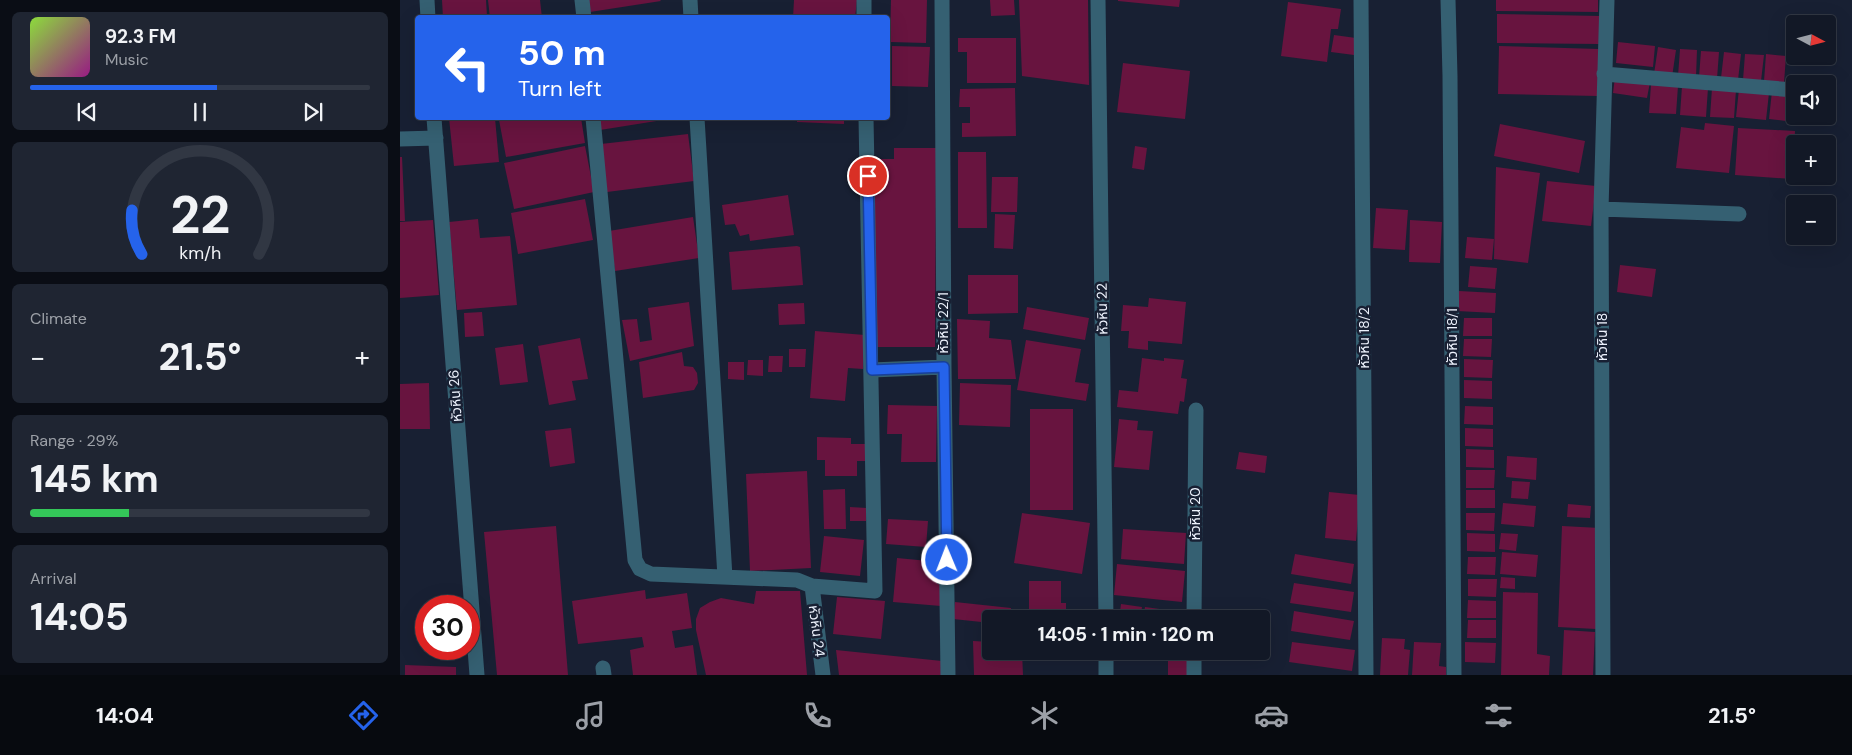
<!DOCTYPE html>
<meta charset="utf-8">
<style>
body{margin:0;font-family:"DM Sans","Noto Sans Thai",sans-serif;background:#1f2532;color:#f1f3f6;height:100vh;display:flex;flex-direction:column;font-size:19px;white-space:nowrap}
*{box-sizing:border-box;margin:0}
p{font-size:16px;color:#9ca0a7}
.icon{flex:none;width:28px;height:28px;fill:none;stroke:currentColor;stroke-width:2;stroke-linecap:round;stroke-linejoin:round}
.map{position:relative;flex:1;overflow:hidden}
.side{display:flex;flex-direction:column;gap:12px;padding:12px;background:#0a0d15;width:400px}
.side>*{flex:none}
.guide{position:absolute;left:15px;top:15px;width:475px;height:105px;border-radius:5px;box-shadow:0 5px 20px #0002,0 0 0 1px #313743;background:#2563eb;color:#fff;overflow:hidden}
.needle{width:32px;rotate:97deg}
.buttons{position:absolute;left:1386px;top:15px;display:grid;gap:10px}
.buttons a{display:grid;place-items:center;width:50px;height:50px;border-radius:5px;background:#121826;box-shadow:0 5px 20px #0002,0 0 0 1px #313743;font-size:25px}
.speed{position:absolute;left:15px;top:595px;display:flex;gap:10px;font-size:25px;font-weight:700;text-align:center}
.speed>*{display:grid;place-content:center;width:65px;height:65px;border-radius:50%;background:#121826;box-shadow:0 5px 20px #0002,0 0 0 1px #313743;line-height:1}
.speed .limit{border:8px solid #d22;background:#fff;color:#111}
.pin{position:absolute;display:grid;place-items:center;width:42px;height:42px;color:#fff;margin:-21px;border:2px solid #fff;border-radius:50%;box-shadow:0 1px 5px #0007}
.me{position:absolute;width:55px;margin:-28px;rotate:359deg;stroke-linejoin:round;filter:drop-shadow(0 0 4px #0008)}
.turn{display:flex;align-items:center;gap:18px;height:105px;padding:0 20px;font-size:22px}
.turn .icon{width:65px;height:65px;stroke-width:2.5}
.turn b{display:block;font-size:35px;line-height:42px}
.big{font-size:38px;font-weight:700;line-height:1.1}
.side .widget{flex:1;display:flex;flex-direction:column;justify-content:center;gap:8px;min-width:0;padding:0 18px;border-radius:8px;background:#1f2532}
.side .dial{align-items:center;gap:0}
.dial svg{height:130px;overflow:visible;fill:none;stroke:#313743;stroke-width:7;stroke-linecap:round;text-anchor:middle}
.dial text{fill:#f1f3f6;stroke:none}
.song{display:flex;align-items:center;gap:15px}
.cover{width:60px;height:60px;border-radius:8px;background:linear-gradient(135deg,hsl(90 70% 55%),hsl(310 70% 35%))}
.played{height:5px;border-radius:2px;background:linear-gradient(90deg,#2563eb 55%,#313743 55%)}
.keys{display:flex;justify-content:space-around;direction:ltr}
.heat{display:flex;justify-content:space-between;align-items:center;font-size:28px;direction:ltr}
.charge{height:8px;border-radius:4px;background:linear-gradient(90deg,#34c759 29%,#313743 0)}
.trip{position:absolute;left:582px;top:610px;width:288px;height:50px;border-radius:5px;background:#121826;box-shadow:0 5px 20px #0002,0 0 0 1px #313743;font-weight:700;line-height:50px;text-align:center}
.menu{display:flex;height:80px;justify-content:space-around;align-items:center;background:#070a0f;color:#9ca0a7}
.menu .icon{width:35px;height:35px}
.menu .current{color:#2563eb}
.menu b{font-size:22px;color:#f1f3f6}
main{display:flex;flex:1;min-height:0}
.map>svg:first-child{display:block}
.building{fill:#68143f}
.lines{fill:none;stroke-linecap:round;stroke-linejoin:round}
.minor{stroke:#356072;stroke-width:15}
.route-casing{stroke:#184099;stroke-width:12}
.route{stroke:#2563eb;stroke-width:9}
.labels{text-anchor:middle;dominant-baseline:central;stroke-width:5;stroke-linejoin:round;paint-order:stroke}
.street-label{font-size:14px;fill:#edf2fd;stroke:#182033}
</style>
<main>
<section class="side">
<div class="widget">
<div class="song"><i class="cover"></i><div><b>92.3 FM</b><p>Music</p></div></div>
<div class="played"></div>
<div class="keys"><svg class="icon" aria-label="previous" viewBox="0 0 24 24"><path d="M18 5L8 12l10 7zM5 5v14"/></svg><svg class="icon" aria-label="pause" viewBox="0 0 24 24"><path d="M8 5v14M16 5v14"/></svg><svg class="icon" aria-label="next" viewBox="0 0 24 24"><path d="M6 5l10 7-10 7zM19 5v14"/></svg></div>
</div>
<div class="widget dial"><svg viewBox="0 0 100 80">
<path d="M14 69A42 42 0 1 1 86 69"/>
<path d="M14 69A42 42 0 0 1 8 42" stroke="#2563eb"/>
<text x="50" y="56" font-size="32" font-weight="700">22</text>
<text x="50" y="72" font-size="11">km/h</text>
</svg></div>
<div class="widget"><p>Climate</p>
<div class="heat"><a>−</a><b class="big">21.5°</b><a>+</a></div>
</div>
<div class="widget"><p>Range · 29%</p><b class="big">145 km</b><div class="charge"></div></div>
<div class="widget"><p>Arrival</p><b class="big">14:05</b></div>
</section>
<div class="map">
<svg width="1452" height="675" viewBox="0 0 1452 675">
<rect width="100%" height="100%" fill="#182033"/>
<!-- building -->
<path class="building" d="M42 0H86L87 16 43 18Z
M88 0H140L142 18H90Z
M188 0H260L261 1 190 12Z
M394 0H457L455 18H393Z
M491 0H527L526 43 490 42Z
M590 0H614L615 15 591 16Z
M619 0H688L689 85 622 76Z
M718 0H780L779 7 718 1Z
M1096 0H1198V12L1096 11Z
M888 2 941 9 938 29H931L927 62 881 56Z
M1097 14 1201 16 1200 44 1097 43Z
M934 35 956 38 954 55 931 52Z
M558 38H616V83H567V52H558Z
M1218 42 1255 46 1253 67 1216 63Z
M492 46 530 47 528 87 492 86Z
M1099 46 1199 49 1198 96 1098 94Z
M1258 47 1276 50 1272 77 1254 74Z
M1280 49 1297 50 1296 77 1278 76Z
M1301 51 1319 52 1317 79 1299 77Z
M1324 52 1341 54 1338 80 1321 78Z
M1345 54 1364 55 1361 81 1343 80Z
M1366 54 1386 56 1384 83 1364 81Z
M723 63 790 71 785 119 717 112Z
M1215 77 1250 82 1247 98 1213 93Z
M1251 84 1278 86 1276 114 1249 113Z
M1282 86 1308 88 1306 117 1280 115Z
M615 88 616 136 562 137V123H570V107H559L560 89Z
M1312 88 1336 90 1334 118 1310 117Z
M1339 89 1369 93 1366 120 1336 117Z
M1372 91 1395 94 1394 122 1369 119Z
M49 118H95L99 162 54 166Z
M115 118H181L185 143 106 157 99 120Z
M198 118H269V119L200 130Z
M397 118H444V124L397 122Z
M1305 123 1334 126 1329 173 1276 168 1281 127 1304 130Z
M1100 124 1185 141 1179 173 1094 156Z
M1338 128 1395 131 1392 179 1335 175Z
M288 134 294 181 207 192 201 144Z
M185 146 194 192 114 209 104 163Z
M735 146 747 148 744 170 732 168Z
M494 148H536L535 347H474L475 159H494Z
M558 152H586L587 228H558Z
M0 157H2L5 221H0Z
M1096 167 1140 173 1128 263 1094 259Z
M592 177H618L617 212H591Z
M1147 181 1196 186 1191 226 1142 221Z
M388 195 394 235 350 241 349 234 340 236 335 224 325 225 322 205Z
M185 199 193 240 118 254 111 213Z
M976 208 1008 210 1005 250 973 248Z
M595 214 615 215 613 249 594 248Z
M293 217 299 258 215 271 209 231Z
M78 219 80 238 110 236 117 305 57 310 49 222Z
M33 220 39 295 0 298V222Z
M1010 220 1042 222 1040 263 1009 262Z
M1067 237 1094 239 1092 260 1065 258Z
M397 246 400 247 403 285 332 290 329 252Z
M1220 265 1256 269 1252 297 1217 292Z
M1070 266 1097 268 1095 289 1068 287Z
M568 275H618V313L568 314Z
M1059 291 1096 293 1095 313 1057 311Z
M749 298 786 302 782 344 748 341V350L728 348 729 331H721L723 305 748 307Z
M289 302 294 346 230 361 222 320 237 319 240 342 252 340 248 308Z
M404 303 405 324 379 325 378 304Z
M627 307 689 318 685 340 623 329Z
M82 312 84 336 65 337 64 313Z
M1064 318H1092V336H1063Z
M557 319 590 321 589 338 611 340 616 379H558Z
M415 331 465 335 463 369 448 368 445 401 410 398Z
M180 338 188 379 172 381 176 400 149 405 138 346Z
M1064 339H1092L1091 357 1063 356Z
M626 340 681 349 675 382 689 384 686 401 617 390Z
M123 344 128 382 100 385 95 348Z
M389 349H406L405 367H389Z
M282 352 284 366 293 367 297 373 298 383 294 390 243 398 239 362Z
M369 356H383L382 372H368Z
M742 358 764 361V358L784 360 781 378 787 379 784 402 780 401 778 414 717 407 719 390 738 392Z
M1064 359 1093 360 1092 378 1064 377Z
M348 360H363V376L347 375Z
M328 362H344V380L328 379Z
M1064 380 1092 381V399L1064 398Z
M29 383 30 429H0V384Z
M560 383 611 385 610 427 559 425Z
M488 405 537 406 536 462H501L502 434H487Z
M1065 406 1093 407V425L1064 424Z
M630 409H673V510H630Z
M719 419 738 421 737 430 753 431 749 470 714 467Z
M171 428 175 463 150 467 145 431Z
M1065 428 1093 429V447L1065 446Z
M417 437 451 438V444H467V461H457V476H425V460H417Z
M1066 449 1094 450V468L1066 467Z
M839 452 867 456 865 473 836 469Z
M1107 456 1137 458 1136 480 1106 477Z
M1066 470H1095L1094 488H1066Z
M407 471 411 568 350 571 346 474Z
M1112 481 1130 482 1128 499 1111 498Z
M445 489 446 529H424L423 490Z
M1066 490H1095V508H1066Z
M929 492 960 495 956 541 925 538Z
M1103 503 1136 506 1134 527 1101 524Z
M1168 504 1191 506 1190 518 1167 517Z
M450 507 467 508 466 521H450Z
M622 513 690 523 682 574 614 563Z
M1066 513H1095L1094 531 1066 530Z
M488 519 528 521 526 547 486 544Z
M156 526 168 675H97L84 532Z
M1162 526 1200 528 1196 629 1158 627Z
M723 529 786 533 784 564 721 559Z
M1067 533 1095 534V552L1067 551Z
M1101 533 1118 534 1116 551 1099 549Z
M424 536 464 540 460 576 420 572Z
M1102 552 1138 555 1136 577 1100 574Z
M895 554 954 564 951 584 891 574Z
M1068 557H1096L1095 575 1067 574Z
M497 558 539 562 537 584 543 585 541 606 493 602Z
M717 564 785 571 782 602 714 595Z
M1101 577 1115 578V589L1100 588Z
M1068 579H1097L1096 597 1068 596Z
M629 581H661V603H666V619H629Z
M894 583 954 592 951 612 890 603Z
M245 590 246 599 287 593 292 628 272 631 275 648 293 645 297 675H233L230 650 244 647 242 637 178 644 172 601Z
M356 591H400L407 675H306L296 630V619L300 608 310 602 321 598 354 604Z
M1103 592 1138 593 1137 654 1150 656 1149 675H1101Z
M437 597 485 601 481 639 433 634Z
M1068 600 1096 601V618H1067Z
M555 602 611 608 610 619H591V623L553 619Z
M721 604 742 607 740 619H719Z
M745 607 789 613 788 619H743Z
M894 611 954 621 950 640 891 631Z
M1068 620H1096V638H1067Z
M1164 630 1195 632 1193 675H1162Z
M982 638 1005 639 1004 649 1010 650 1008 675H980Z
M573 641 591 642V651H622L623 675H574Z
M892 642 955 650 952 671 889 662Z
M1014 642 1041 643 1039 666 1046 667V675H1012Z
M1065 642 1096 643 1095 663 1065 662Z
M436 650 542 661 543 675H439Z
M768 651H790L789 675H768Z
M5 665 56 667V675H5Z"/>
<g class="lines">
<!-- minor -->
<path class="minor" d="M27 0 28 18
M182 0 184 18
M290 0 291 18
M464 0V18
M542 0 544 367 548 675
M698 0 706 619
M961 0 966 675
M1048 0 1050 76 1054 675
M1204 74 1394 90
M34 118 77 675
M193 118 235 560 240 569 251 574 397 580 412 586 475 591 466 118
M297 118 325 577
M0 139 36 138
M1201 209 1339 214
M472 370 544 367
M412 586 423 675
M794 619 796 410
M706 651V675
M203 668 204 675
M794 675V651
M1203 675 1201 209 1207 0"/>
</g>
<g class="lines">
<!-- route casing -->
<g class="route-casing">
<path id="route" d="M468 176 472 370 544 367 547 560"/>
</g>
<!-- route -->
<use href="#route" class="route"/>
</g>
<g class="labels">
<!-- street labels -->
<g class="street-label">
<text transform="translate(702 309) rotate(-91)">หัวหิน 22</text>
<text transform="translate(543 323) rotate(-90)">หัวหิน 22/1</text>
<text transform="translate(1052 337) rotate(-90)">หัวหิน 18/1</text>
<text transform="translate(1202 337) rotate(-90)">หัวหิน 18</text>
<text transform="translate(964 338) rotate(-90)">หัวหิน 18/2</text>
<text transform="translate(55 396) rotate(-94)">หัวหิน 26</text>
<text transform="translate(795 514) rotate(-90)">หัวหิน 20</text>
<text transform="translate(417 631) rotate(83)">หัวหิน 24</text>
</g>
</g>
</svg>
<div class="buttons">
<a><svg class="needle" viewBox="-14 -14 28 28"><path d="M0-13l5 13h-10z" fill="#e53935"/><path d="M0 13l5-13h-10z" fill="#9ca0a7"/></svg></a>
<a><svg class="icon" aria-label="sound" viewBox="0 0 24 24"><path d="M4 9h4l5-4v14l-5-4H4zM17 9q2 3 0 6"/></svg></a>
<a>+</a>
<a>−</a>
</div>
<div class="speed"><div class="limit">30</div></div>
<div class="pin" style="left:468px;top:176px;background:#d93025"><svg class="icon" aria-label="arrive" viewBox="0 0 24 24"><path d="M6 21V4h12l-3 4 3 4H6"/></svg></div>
<svg class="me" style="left:547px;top:560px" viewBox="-20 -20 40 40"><circle r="17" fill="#2563eb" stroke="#fff" stroke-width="3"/><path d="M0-11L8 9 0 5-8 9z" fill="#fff"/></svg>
<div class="trip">14:05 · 1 min · 120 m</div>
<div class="guide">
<div class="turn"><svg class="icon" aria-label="left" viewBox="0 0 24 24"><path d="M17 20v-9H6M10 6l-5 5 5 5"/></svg><div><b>50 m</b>Turn left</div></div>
</div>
</div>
</main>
<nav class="menu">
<b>14:04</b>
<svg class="icon current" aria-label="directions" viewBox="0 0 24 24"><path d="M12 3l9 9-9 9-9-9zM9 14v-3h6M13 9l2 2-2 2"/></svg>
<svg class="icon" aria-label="music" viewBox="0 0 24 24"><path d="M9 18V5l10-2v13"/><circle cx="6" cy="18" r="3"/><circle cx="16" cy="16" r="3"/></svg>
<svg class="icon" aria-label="phone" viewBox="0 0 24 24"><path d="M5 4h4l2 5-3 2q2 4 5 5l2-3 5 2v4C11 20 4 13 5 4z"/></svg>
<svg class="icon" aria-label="climate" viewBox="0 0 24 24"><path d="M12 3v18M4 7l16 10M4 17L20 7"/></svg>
<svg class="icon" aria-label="car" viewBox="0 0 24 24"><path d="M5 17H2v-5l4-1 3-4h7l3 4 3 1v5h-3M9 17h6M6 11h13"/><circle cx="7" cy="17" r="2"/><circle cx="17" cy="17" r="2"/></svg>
<svg class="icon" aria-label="filters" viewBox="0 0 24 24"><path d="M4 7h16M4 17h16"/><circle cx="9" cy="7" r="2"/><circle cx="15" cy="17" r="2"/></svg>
<b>21.5°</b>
</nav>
